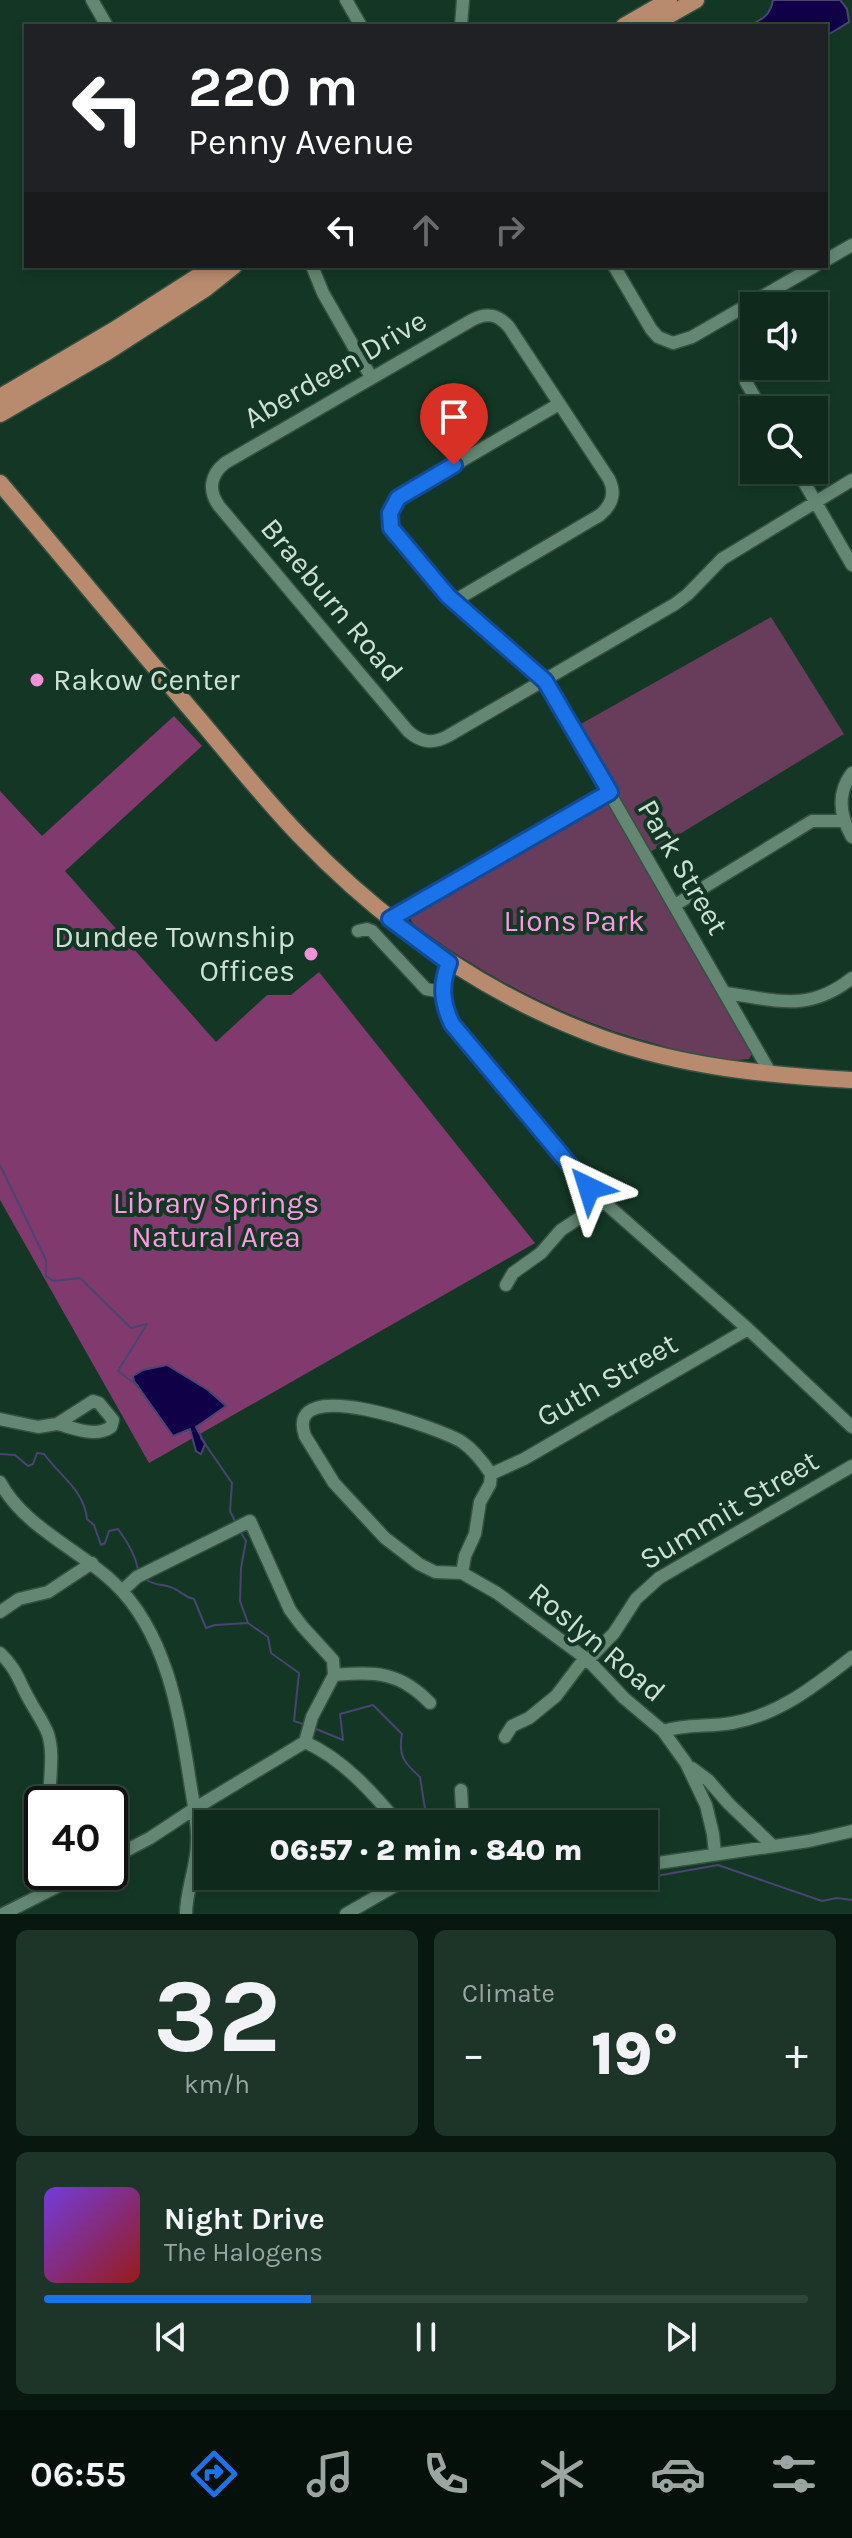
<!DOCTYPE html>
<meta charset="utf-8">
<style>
body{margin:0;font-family:Karla,sans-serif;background:#1d3529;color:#f1f3f6;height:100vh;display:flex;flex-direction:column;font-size:30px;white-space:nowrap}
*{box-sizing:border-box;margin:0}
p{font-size:26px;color:#9ba6a3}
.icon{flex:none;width:44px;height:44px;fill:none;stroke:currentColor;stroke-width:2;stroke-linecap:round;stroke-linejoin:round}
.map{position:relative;height:1914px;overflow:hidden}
.drawer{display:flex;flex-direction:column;gap:16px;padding:16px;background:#08170f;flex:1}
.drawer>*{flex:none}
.top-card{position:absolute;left:24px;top:24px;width:804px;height:244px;border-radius:0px;box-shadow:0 4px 12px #0003,0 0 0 2px #2f453b;background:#202124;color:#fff;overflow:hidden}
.fabs{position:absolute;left:740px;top:292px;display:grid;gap:16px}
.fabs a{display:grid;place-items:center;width:88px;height:88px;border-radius:0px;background:#0f291c;box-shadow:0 4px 12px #0003,0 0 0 2px #2f453b;font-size:40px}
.speed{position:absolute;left:24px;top:1786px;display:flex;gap:16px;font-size:40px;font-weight:700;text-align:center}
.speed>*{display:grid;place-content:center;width:104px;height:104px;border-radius:50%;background:#0f291c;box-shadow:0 4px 12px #0003,0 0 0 2px #2f453b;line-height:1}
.speed .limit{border:4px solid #111;border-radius:12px;background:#fff;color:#111}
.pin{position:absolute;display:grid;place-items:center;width:68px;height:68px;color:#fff;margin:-82px -34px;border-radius:50% 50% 50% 0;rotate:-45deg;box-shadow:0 0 8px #0007}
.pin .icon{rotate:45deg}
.me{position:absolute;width:88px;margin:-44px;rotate:319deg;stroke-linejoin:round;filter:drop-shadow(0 0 6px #0008)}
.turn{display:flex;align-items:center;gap:28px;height:168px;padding:0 32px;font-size:36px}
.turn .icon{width:104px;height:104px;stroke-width:2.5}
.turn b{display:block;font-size:56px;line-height:68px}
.lanes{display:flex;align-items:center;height:76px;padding:0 32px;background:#0003;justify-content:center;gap:40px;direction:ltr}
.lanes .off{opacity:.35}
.big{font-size:60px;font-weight:800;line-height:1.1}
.drawer .card{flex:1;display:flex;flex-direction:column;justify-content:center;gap:12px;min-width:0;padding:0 28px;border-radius:12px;background:#1d3529}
.drawer .dial{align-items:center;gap:0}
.dial b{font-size:104px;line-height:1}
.song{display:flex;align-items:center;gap:24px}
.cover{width:96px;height:96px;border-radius:12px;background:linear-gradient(135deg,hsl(260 70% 55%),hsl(0 70% 35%))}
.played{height:8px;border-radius:4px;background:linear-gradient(90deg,#1a73e8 35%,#2f453b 35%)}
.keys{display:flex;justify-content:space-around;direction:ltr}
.heat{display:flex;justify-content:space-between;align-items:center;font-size:44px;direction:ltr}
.drawer .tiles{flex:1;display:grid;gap:16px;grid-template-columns:1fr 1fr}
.card:last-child{grid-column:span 2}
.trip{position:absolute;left:194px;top:1810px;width:464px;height:80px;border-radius:0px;background:#0f291c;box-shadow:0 4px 12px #0003,0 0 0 2px #2f453b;font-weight:800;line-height:80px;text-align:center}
.dock{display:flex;height:128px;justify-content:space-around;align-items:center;background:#06100b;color:#9ba6a3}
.dock .icon{width:56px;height:56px}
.dock .active{color:#1a73e8}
.dock b{font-size:36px;color:#f1f3f6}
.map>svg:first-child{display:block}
.green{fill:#683c5b}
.forest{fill:#813a6e}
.water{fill:#100047;stroke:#494472;stroke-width:2}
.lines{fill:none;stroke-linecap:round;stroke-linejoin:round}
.stream{stroke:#494472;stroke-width:2}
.minor-casing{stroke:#365142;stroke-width:15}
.major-casing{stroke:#365142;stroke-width:19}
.minor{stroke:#638772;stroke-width:12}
.major{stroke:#b88a6e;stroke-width:16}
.route-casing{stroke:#114b97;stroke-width:20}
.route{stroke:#1a73e8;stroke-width:14}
.poi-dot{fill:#f391d6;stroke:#143725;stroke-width:3}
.labels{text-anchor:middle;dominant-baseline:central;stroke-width:8;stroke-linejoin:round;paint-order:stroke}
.street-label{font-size:30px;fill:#cee1d5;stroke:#143725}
.poi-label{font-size:30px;fill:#cee1d5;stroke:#143725;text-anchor:start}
.park-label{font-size:30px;fill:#fd99e0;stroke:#143725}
</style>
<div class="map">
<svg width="852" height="1914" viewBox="0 0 852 1914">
<rect width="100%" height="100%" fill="#143725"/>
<!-- green -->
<path class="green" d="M771 617 844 734 642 857 753 1052 749 1059C739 1060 728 1061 718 1060 696 1057 674 1049 653 1043 564 1019 487 978 413 924L410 918 415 910 618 793 579 725Z"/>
<!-- forest -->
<path class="forest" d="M174 716 202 746 65 871 216 1042 267 995H291L319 972 535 1243 149 1463 0 1200V791L42 836Z"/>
<!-- water -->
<path class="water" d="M773 0H840L847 9 849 22 826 36V26H747C761 20 770 17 773 0Z
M167 1365 208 1390 226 1406 196 1427 205 1444 201 1454 196 1451 190 1429 173 1436 134 1381 133 1376 143 1370Z"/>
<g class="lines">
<!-- stream -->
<path class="stream" d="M0 1165 46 1260V1276L53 1281 80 1278 131 1328 147 1324 118 1371 138 1386
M201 1438 232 1483 230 1511 235 1521
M0 1454 15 1455 28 1466 33 1464 37 1453 44 1454C60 1476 84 1490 87 1519L94 1525 101 1545 105 1543 109 1531 118 1529C127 1541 135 1554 138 1569
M241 1533 246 1541 241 1568 240 1601 248 1623 268 1637 271 1653 299 1673 294 1721 303 1724
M147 1580C155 1586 166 1584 175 1589 183 1593 184 1597 194 1599L206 1628 215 1625 248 1623
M316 1729 343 1740 340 1714 373 1705 402 1734C398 1755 404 1763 420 1777L426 1815 439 1824
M532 1876 548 1880 599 1883 619 1876 634 1880 718 1865 822 1901 837 1898 852 1900"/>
<!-- minor casing -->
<g class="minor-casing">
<path id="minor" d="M92 0 107 26
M346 0 361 26
M461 26 463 0
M826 260 852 245
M312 266 323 293 371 377
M614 266 651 329 658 337 673 343 692 337 815 266
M746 382 762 410
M559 404 401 496 391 509V526L448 596 545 681 771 1074
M797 470 852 565
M454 601 600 515C612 505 616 493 609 479L509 327C498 314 487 312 472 320L225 463C210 475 208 491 219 506L408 731C421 743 433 744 448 736L675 604 688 594 722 559 852 480
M852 773C836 794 840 816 852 837
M675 905 812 821H843
M390 919 610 792
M358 931 367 929 372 931 426 989 442 992
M449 963C440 985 442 1003 452 1024L575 1173 596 1195 748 1329 852 1427
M726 993C777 1000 808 1013 852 978
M506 1285 513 1273 541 1253 561 1230 604 1202
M0 1419 38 1427 57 1424 93 1401 99 1403 113 1420 111 1427C95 1438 74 1428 57 1424
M491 1474 490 1484 480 1502 475 1534 465 1556 462 1573 497 1593 588 1660 624 1698 663 1731 686 1763 706 1805 713 1834 715 1854
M491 1474 524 1459 748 1329
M0 1482C24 1527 77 1548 113 1582 166 1631 180 1714 190 1782 193 1801 198 1823 197 1842 197 1867 186 1890 186 1914
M462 1573 435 1572 419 1564 385 1538 334 1483 305 1436C282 1371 441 1429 462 1442 474 1450 483 1462 491 1474
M122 1591 137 1577 250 1521 290 1610 302 1626 333 1660 334 1675 312 1717 305 1742
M0 1612 19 1599 48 1592 92 1563
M0 1653C17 1669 19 1682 30 1701 36 1712 44 1723 48 1734 55 1756 48 1782 50 1804
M334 1675C376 1672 399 1671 430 1703
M663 1731C686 1724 709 1727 732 1723 779 1715 816 1685 852 1657
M505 1737 512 1726 529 1718 556 1696 581 1663 588 1660 614 1633 636 1599 659 1578 852 1466
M305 1742C343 1759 373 1793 399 1824
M692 1768 708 1780 729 1804 773 1846
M461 1790 463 1824
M110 1859 150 1838 194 1809 305 1742
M644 1865 809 1841 852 1831
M3 1914 86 1872
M346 1914 412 1876"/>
</g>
<!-- major casing -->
<g class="major-casing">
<path id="major" d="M624 26 669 0
M650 26 696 0
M0 397 114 330 214 266
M0 414 107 352 205 289 234 266
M0 483C67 562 132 641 199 719 233 759 266 801 302 838 387 926 487 996 602 1038 683 1067 767 1075 852 1080"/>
</g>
<!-- minor -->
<use href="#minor" class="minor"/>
<!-- major -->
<use href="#major" class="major"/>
</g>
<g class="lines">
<!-- route casing -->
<g class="route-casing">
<path id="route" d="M454 465 398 498 390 513 391 528 448 596 545 681 610 792 390 919 449 963C440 985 442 1003 452 1024L589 1188"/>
</g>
<!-- route -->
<use href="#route" class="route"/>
</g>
<!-- markers -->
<g class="poi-dot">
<circle cx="37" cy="680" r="8"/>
<circle cx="311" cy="954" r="8"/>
</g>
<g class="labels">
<!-- street labels -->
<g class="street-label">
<text transform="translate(335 369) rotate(-30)">Aberdeen Drive</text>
<text transform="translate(332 600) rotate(50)">Braeburn Road</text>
<text transform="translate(683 867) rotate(60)">Park Street</text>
<text transform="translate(607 1380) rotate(-30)">Guth Street</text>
<text transform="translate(729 1510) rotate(-31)">Summit Street</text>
<text transform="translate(597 1642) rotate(40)">Roslyn Road</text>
</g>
<!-- poi labels -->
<g class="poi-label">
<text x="53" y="680">Rakow Center</text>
<text x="295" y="937" text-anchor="end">Dundee Township<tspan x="295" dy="34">Offices</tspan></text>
</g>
<!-- park labels -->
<g class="park-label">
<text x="574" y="921">Lions Park</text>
<text x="216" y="1203">Library Springs<tspan x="216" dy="34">Natural Area</tspan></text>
</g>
</g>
</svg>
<div class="fabs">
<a><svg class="icon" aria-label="sound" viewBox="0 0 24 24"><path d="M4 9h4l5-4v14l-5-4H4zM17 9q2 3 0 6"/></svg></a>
<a><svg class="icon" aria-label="search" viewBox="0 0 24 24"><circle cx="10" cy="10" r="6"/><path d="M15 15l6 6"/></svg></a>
</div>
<div class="speed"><div class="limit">40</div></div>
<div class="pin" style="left:454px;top:465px;background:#d93025"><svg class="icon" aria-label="arrive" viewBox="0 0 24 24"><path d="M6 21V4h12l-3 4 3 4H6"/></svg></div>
<svg class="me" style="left:589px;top:1188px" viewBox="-20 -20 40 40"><path d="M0-17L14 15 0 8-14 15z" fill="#1a73e8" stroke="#fff" stroke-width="4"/></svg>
<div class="trip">06:57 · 2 min · 840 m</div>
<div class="top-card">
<div class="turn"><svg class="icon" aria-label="left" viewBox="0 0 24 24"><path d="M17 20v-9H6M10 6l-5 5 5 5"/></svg><div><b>220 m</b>Penny Avenue</div></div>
<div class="lanes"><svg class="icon" aria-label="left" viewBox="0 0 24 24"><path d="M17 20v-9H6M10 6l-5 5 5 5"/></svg><svg class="icon off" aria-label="ahead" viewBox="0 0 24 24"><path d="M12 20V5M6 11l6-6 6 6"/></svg><svg class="icon off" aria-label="right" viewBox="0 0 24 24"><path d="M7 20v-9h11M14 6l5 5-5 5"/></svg></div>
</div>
</div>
<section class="drawer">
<div class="tiles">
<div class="card dial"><b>32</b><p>km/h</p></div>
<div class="card"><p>Climate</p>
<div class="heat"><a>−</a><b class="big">19°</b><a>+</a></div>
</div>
<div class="card">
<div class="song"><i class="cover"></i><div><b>Night Drive</b><p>The Halogens</p></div></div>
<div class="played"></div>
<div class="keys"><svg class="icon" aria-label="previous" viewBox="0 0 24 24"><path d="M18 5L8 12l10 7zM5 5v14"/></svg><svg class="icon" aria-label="pause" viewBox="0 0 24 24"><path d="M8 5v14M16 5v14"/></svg><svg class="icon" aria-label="next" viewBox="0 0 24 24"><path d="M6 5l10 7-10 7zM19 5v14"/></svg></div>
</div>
</div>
</section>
<nav class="dock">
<b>06:55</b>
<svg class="icon active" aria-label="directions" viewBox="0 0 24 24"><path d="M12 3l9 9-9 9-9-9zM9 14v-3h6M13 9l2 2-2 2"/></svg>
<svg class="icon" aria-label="music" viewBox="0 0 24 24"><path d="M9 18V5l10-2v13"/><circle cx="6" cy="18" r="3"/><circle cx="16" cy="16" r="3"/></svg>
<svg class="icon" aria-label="phone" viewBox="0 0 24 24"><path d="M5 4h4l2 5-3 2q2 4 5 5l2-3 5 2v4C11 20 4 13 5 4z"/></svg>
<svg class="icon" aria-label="climate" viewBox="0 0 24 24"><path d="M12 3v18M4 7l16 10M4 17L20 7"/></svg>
<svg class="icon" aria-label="car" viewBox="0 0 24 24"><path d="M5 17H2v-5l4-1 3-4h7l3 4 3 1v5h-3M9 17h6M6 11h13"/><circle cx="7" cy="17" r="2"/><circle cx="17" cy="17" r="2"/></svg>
<svg class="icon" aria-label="filters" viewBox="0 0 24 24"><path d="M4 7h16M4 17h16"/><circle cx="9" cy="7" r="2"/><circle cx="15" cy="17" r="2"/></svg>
</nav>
